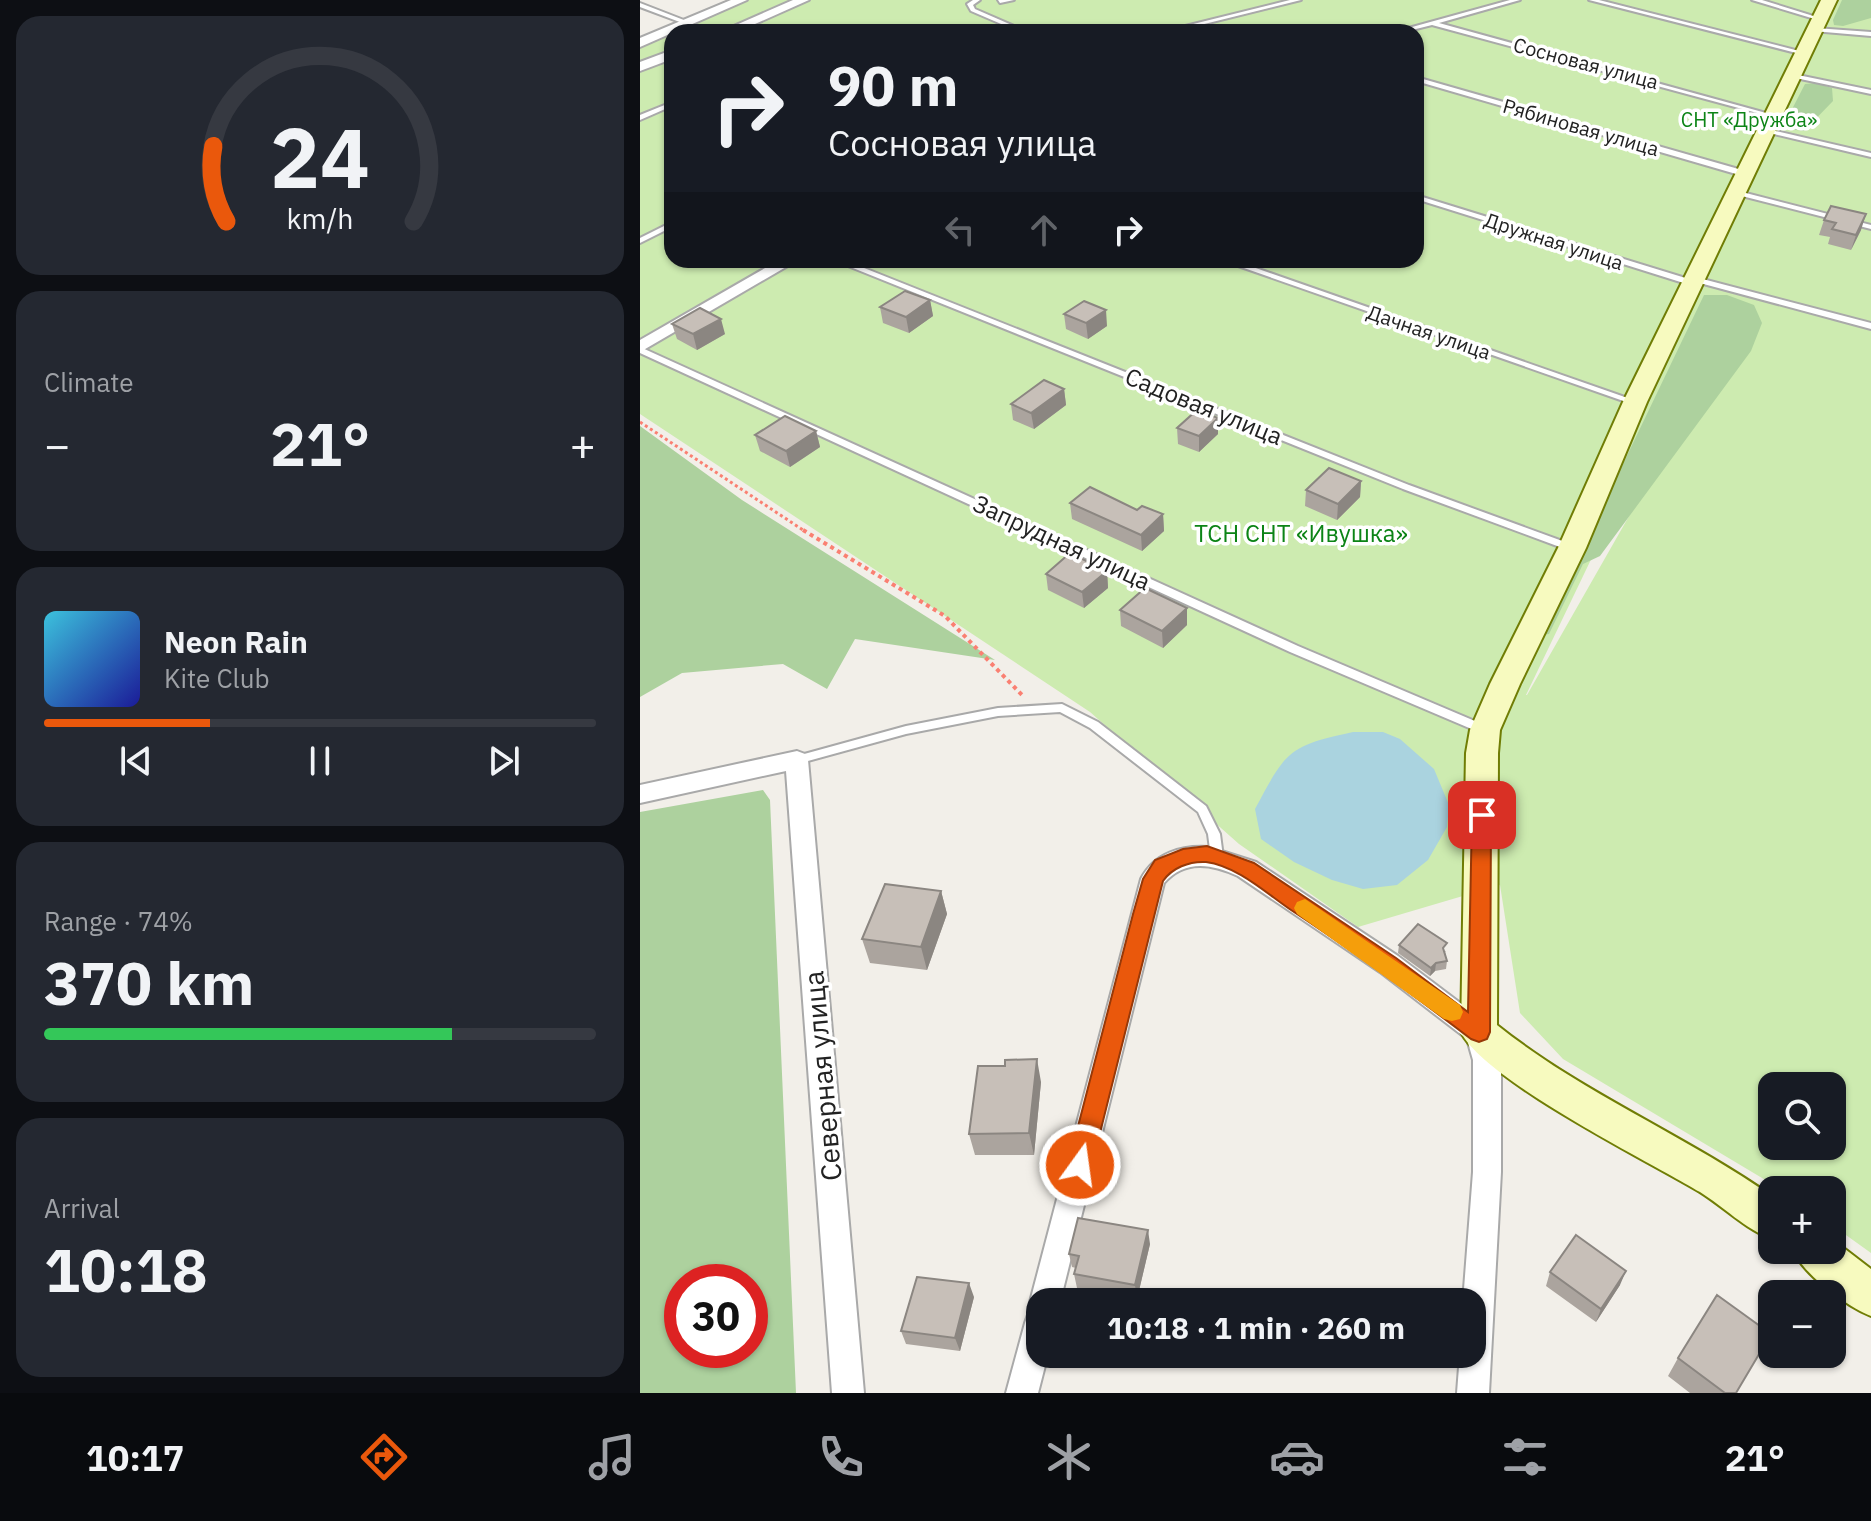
<!DOCTYPE html>
<meta charset="utf-8">
<style>
body{margin:0;font-family:"IBM Plex Sans",sans-serif;background:#242831;color:#f1f3f6;height:100vh;display:flex;flex-direction:column;font-size:30px;white-space:nowrap}
*{box-sizing:border-box;margin:0}
p{font-size:26px;color:#9ea1a6}
.icon{flex:none;width:44px;height:44px;fill:none;stroke:currentColor;stroke-width:2;stroke-linecap:round;stroke-linejoin:round}
.map{position:relative;flex:1;overflow:hidden}
.side{display:flex;flex-direction:column;gap:16px;padding:16px;background:#0d0f14;width:640px}
.side>*{flex:none}
.top-card{position:absolute;left:24px;top:24px;width:760px;height:244px;border-radius:24px;box-shadow:0 2px 6px #0004;background:#171b24;color:#f1f3f6;overflow:hidden}
.tools{position:absolute;left:1118px;top:1072px;display:grid;gap:16px}
.tools a{display:grid;place-items:center;width:88px;height:88px;border-radius:16px;background:#171b24;box-shadow:0 2px 6px #0004;font-size:40px}
.speed{position:absolute;left:24px;top:1264px;display:flex;gap:16px;font-size:40px;font-weight:700;text-align:center}
.speed>*{display:grid;place-content:center;width:104px;height:104px;border-radius:50%;background:#171b24;box-shadow:0 2px 6px #0004;line-height:1}
.speed .limit{border:12px solid #d22;background:#fff;color:#111}
.pin{position:absolute;display:grid;place-items:center;width:68px;height:68px;color:#fff;margin:-34px;border-radius:16px;box-shadow:0 4px 12px #0006}
.me{position:absolute;width:88px;margin:-44px;rotate:14deg;stroke-linejoin:round;filter:drop-shadow(0 0 6px #0008)}
.turn{display:flex;align-items:center;gap:28px;height:168px;padding:0 32px;font-size:36px}
.turn .icon{width:104px;height:104px;stroke-width:2.5}
.turn b{display:block;font-size:56px;line-height:68px}
.lanes{display:flex;align-items:center;height:76px;padding:0 32px;background:#0003;justify-content:center;gap:40px;direction:ltr}
.lanes .off{opacity:.35}
.big{font-size:60px;font-weight:700;line-height:1.1}
.side .widget{flex:1;display:flex;flex-direction:column;justify-content:center;gap:12px;min-width:0;padding:0 28px;border-radius:24px;background:#242831}
.side .dial{align-items:center;gap:0}
.dial svg{height:208px;overflow:visible;fill:none;stroke:#363941;stroke-width:7;stroke-linecap:round;text-anchor:middle}
.dial text{fill:#f1f3f6;stroke:none}
.song{display:flex;align-items:center;gap:24px}
.cover{width:96px;height:96px;border-radius:12px;background:linear-gradient(135deg,hsl(190 70% 55%),hsl(240 70% 35%))}
.played{height:8px;border-radius:4px;background:linear-gradient(90deg,#ea580c 30%,#363941 30%)}
.keys{display:flex;justify-content:space-around;direction:ltr}
.heat{display:flex;justify-content:space-between;align-items:center;font-size:44px;direction:ltr}
.charge{height:12px;border-radius:6px;background:linear-gradient(90deg,#34c759 74%,#363941 0)}
.trip{position:absolute;left:386px;top:1288px;width:460px;height:80px;border-radius:24px;background:#171b24;box-shadow:0 2px 6px #0004;font-weight:700;line-height:80px;text-align:center}
.tab-bar{display:flex;height:128px;justify-content:space-around;align-items:center;background:#090b0e;color:#9ea1a6}
.tab-bar .icon{width:56px;height:56px}
.tab-bar .on{color:#ea580c}
.tab-bar b{font-size:36px;color:#f1f3f6}
main{display:flex;flex:1;min-height:0}
.map>svg:first-child{display:block}
.grass{fill:#cdebb0;fill-rule:evenodd}
.forest{fill:#add19e;fill-rule:evenodd}
.water{fill:#aad3df}
.lines{fill:none;stroke-linecap:round;stroke-linejoin:round}
.lane-casing{stroke:#a9a9a9;stroke-width:4}
.street-casing{stroke:#a9a9a9;stroke-width:4}
.secondary-casing{stroke:#707d05;stroke-width:4}
.path-far1{stroke:#fa8072;stroke-width:3;stroke-dasharray:3 3;stroke-linecap:butt}
.path{stroke:#fa8072;stroke-width:4;stroke-dasharray:4 4;stroke-linecap:butt}
.lane{fill:#fff;fill-rule:evenodd}
.street{fill:#fff;fill-rule:evenodd}
.secondary{fill:#f7fabf;fill-rule:evenodd}
.wall{fill:#aba49e}
.shaded-wall{fill:#8b8681}
.building{fill:#c7bfb8;stroke:#8b8681;stroke-width:2}
.route{fill:#ea580c;stroke:#983908;stroke-width:2}
.slow{fill:#f59e0b}
.labels{text-anchor:middle;dominant-baseline:central;stroke-width:7;stroke-linejoin:round;paint-order:stroke}
.far-street-label{font-size:20px;fill:#222;stroke:#fff}
.far-park-label{font-size:20px;fill:#0c8416;stroke:#fff}
.street-label{font-size:24px;fill:#222;stroke:#fff}
.park-label{font-size:24px;fill:#0c8416;stroke:#fff}
.near-street-label{font-size:28px;fill:#222;stroke:#fff}
</style>
<main>
<section class="side">
<div class="widget dial"><svg viewBox="0 0 100 80">
<path d="M14 69A42 42 0 1 1 86 69"/>
<path d="M14 69A42 42 0 0 1 9 40" stroke="#ea580c"/>
<text x="50" y="56" font-size="32" font-weight="700">24</text>
<text x="50" y="72" font-size="11">km/h</text>
</svg></div>
<div class="widget"><p>Climate</p>
<div class="heat"><a>−</a><b class="big">21°</b><a>+</a></div>
</div>
<div class="widget">
<div class="song"><i class="cover"></i><div><b>Neon Rain</b><p>Kite Club</p></div></div>
<div class="played"></div>
<div class="keys"><svg class="icon" aria-label="previous" viewBox="0 0 24 24"><path d="M18 5L8 12l10 7zM5 5v14"/></svg><svg class="icon" aria-label="pause" viewBox="0 0 24 24"><path d="M8 5v14M16 5v14"/></svg><svg class="icon" aria-label="next" viewBox="0 0 24 24"><path d="M6 5l10 7-10 7zM19 5v14"/></svg></div>
</div>
<div class="widget"><p>Range · 74%</p><b class="big">370 km</b><div class="charge"></div></div>
<div class="widget"><p>Arrival</p><b class="big">10:18</b></div>
</section>
<div class="map">
<svg width="1231" height="1393" viewBox="0 0 1231 1393">
<rect width="100%" height="100%" fill="#f2efe9"/>
<!-- grass -->
<path class="grass" d="M109 0H1231V1253L1192 1225V1190H1142L923 1059 880 1013 860 885 718 927 599 844 450 712 0 414V46L32 32V260H776V32H32ZM1094 332 887 695H886L980 499ZM1132 1086H1192V1146H1132Z"/>
<!-- forest -->
<path class="forest" d="M1202 0H1231V18L1203 26 1194 25 1193 20Z
M1176 83 1192 88 1193 101 1164 131 1149 129 1148 117 1165 84Z
M1064 295H1087L1114 305 1122 323 1111 351 960 556 943 564 909 634 901 635Z
M0 426 102 500 355 660 215 639 187 689 143 664 42 673 0 697Z
M123 790 130 800 156 1393H0V812ZM110 1282V1350H42V1282Z"/>
<!-- water -->
<path class="water" d="M713 732H743L760 739 794 769 809 805 807 827 788 860 757 885 723 889 692 880 654 862 621 839 615 809C646 751 648 746 713 732Z"/>
<g class="lines">
<!-- lane casing -->
<g class="lane-casing">
<path id="lane" d="M333 0H340L333 5 335 9 388 32H380L331 11 327 4Z
M358 0H374L360 3Z
M650 0H661L532 32H521Z
M870 0H880L799 23 1137 116 1132 117 792 25 764 32H754Z
M949 0H959L1167 53 1164 55Z
M1112 0H1122L1183 19 1178 20Z
M0 3 49 22 50 23 45 24 0 7Z
M1175 28 1231 32V36L1173 31V29Z
M1153 74 1231 90V94L1151 77V75Z
M776 77 1109 172 1110 174 1103 176 776 81Z
M32 102V106L0 120V115Z
M1127 129 1231 153V157L1125 132 1124 131Z
M1094 190 1231 225V229L1094 194Z
M776 195 1052 280V277H1055L1231 323V329L1056 282V285H1050L776 199Z
M32 222V227L0 243V238Z
M193 260H204L769 485 936 546 937 548 936 550H928L763 489Z
M581 260H593L999 402 998 404H992Z
M0 347 658 646 849 727 851 730 849 733H841L650 652 0 353Z
M422 704 458 722 566 806 580 834 583 857 581 860 577 862 573 860 571 857 568 834 558 812 450 728 420 712 358 716 266 734 157 764 153 763 151 760 153 757 157 756 266 726 358 708Z"/>
</g>
<!-- street casing -->
<g class="street-casing">
<path id="street" d="M91 0H107L0 47V38Z
M153 0H169L97 32H80Z
M32 50V59L0 71V62Z
M139 260H158L0 352V340Z
M157 751 165 754 168 760 224 1393H192L146 771 0 803V785Z
M569 847 616 862 758 956 848 1024 861 1060V1172L849 1393H817L820 1354H832V1302H823L833 1172V1060L827 1039 740 972 598 876C572 864 545 859 524 883L420 1302H400V1354H408L398 1393H366L385 1323 389 1312 393 1310 390 1302 501 879C514 853 542 845 569 847Z"/>
</g>
<!-- secondary casing -->
<g class="secondary-casing">
<path id="secondary" d="M1181 0H1197L1007 402 946 548 880 684 860 730 858 753 857 1025C942 1093 1043 1134 1132 1196V1239C1105 1229 1084 1207 1060 1192 1008 1161 843 1079 821 1032L826 753 830 730 850 684 918 548 983 402Z
M1192 1239 1231 1269V1316C1206 1306 1163 1274 1153 1250H1192Z"/>
</g>
<!-- path-far1 -->
<path class="path-far1" d="M0 422 166 532"/>
<!-- path -->
<path class="path" d="M163 530 305 616 384 697"/>
<!-- lane -->
<use href="#lane" class="lane"/>
<!-- street -->
<use href="#street" class="street"/>
<!-- secondary -->
<use href="#secondary" class="secondary"/>
</g>
<!-- wall -->
<path class="wall" d="M1184 220 1221 230 1211 250 1188 244 1190 237 1179 235Z
M713 260H735L729 265Z
M290 300 293 316 269 333 243 323 240 307Z
M424 314 467 326 448 339 426 329Z
M32 324 85 334 57 350 37 339Z
M424 389 426 405 394 429 373 420 371 404Z
M578 418V434L559 452 538 444 537 428Z
M176 431 180 447 150 467 120 451 115 435Z
M721 481 720 497 697 520 665 506 666 490Z
M430 503 523 514 524 531 502 551 432 519Z
M467 571 468 588 444 608 408 590 406 574Z
M480 610 547 625 523 648 481 626Z
M301 891 307 914 287 970 230 963 222 939Z
M759 945 806 951 805 952 807 961 806 969 795 971 790 976 758 953Z
M365 1066 401 1082 394 1155H335L329 1134Z
M510 1244 497 1299 437 1288 434 1274 436 1268 432 1267 429 1254Z
M910 1272 980 1285 956 1322 906 1286Z
M334 1297 320 1351 266 1344 261 1331Z
M1038 1358 1096 1393H1050L1028 1376Z"/>
<!-- shaded-wall -->
<path class="shaded-wall" d="M1226 214 1221 230 1211 250 1216 235Z
M290 300 293 316 269 333 266 317Z
M466 310 467 326 448 339 446 323Z
M81 319 85 334 57 350 53 334Z
M424 389 426 405 394 429 391 413Z
M578 418V434L559 452V436Z
M176 431 180 447 150 467 146 451Z
M721 481 720 497 697 520 698 504Z
M523 514 524 531 502 551 501 535Z
M467 571 468 588 444 608 442 592Z
M547 608V625L523 648 522 631Z
M301 891 307 914 287 970 281 947Z
M796 963 795 971 790 976 791 968Z
M397 1059 401 1082 394 1155 389 1133Z
M508 1230 510 1244 497 1299 495 1285Z
M986 1271 980 1285 956 1322 961 1309Z
M329 1283 334 1297 320 1351 315 1338Z"/>
<!-- building -->
<path class="building" d="M1191 206 1226 214 1216 235 1192 229 1196 223 1184 220Z
M265 291 290 300 266 317 240 307Z
M444 301 466 310 446 323 424 314Z
M60 308 81 319 53 334 32 324Z
M404 380 424 389 391 413 371 404Z
M557 410 578 418 559 436 537 428Z
M145 416 176 431 146 451 115 435Z
M689 468 721 481 698 504 666 490Z
M450 487 497 510 502 506 523 514 501 535 430 503Z
M430 553 467 571 442 592 406 574Z
M505 588 547 608 522 631 480 610Z
M245 884 301 891 281 947 222 939Z
M778 924 807 943 803 948 807 961 796 963 791 968 759 945Z
M397 1059 389 1133 329 1134 338 1066H365V1060Z
M438 1218 508 1230 495 1285 434 1274 439 1256 429 1254Z
M936 1235 986 1271 961 1309 910 1272Z
M277 1277 329 1283 315 1338 261 1331Z
M1077 1295 1131 1334 1096 1393H1085L1038 1358Z"/>
<!-- route -->
<path class="route" d="M842 807 849 809 851 815 850 1032 847 1039 839 1042 831 1039C772 994 713 951 651 910 626 893 597 866 566 862 549 861 532 868 523 881L452 1165 448 1173 440 1176 431 1173 428 1165 493 914 503 879 515 860 543 849 567 846 614 863 756 958 828 1012 832 815 835 809Z"/>
<!-- slow -->
<path class="slow" d="M665 899 820 1005 823 1012 820 1019 812 1021 804 1019 657 914 654 908 657 902Z"/>
<g class="labels">
<!-- far-street labels -->
<g class="far-street-label">
<text transform="translate(946 63) rotate(15)">Сосновая улица</text>
<text transform="translate(941 127) rotate(16)">Рябиновая улица</text>
<text transform="translate(914 241) rotate(18)">Дружная улица</text>
<text transform="translate(789 332) rotate(19)">Дачная улица</text>
</g>
<!-- far-park labels -->
<g class="far-park-label">
<text x="1109" y="119">СНТ «Дружба»</text>
</g>
<!-- street labels -->
<g class="street-label">
<text transform="translate(564 406) rotate(22)">Садовая улица</text>
<text transform="translate(422 542) rotate(25)">Запрудная улица</text>
</g>
<!-- park labels -->
<g class="park-label">
<text x="661" y="533">ТСН СНТ «Ивушка»</text>
</g>
<!-- near-street labels -->
<g class="near-street-label">
<text transform="translate(182 1076) rotate(-95)">Северная улица</text>
</g>
</g>
</svg>
<div class="tools">
<a><svg class="icon" aria-label="search" viewBox="0 0 24 24"><circle cx="10" cy="10" r="6"/><path d="M15 15l6 6"/></svg></a>
<a>+</a>
<a>−</a>
</div>
<div class="speed"><div class="limit">30</div></div>
<div class="pin" style="left:842px;top:815px;background:#d93025"><svg class="icon" aria-label="arrive" viewBox="0 0 24 24"><path d="M6 21V4h12l-3 4 3 4H6"/></svg></div>
<svg class="me" style="left:440px;top:1165px" viewBox="-20 -20 40 40"><circle r="17" fill="#ea580c" stroke="#fff" stroke-width="3"/><path d="M0-11L8 9 0 5-8 9z" fill="#fff"/></svg>
<div class="trip">10:18 · 1 min · 260 m</div>
<div class="top-card">
<div class="turn"><svg class="icon" aria-label="right" viewBox="0 0 24 24"><path d="M7 20v-9h11M14 6l5 5-5 5"/></svg><div><b>90 m</b>Сосновая улица</div></div>
<div class="lanes"><svg class="icon off" aria-label="left" viewBox="0 0 24 24"><path d="M17 20v-9H6M10 6l-5 5 5 5"/></svg><svg class="icon off" aria-label="ahead" viewBox="0 0 24 24"><path d="M12 20V5M6 11l6-6 6 6"/></svg><svg class="icon" aria-label="right" viewBox="0 0 24 24"><path d="M7 20v-9h11M14 6l5 5-5 5"/></svg></div>
</div>
</div>
</main>
<nav class="tab-bar">
<b>10:17</b>
<svg class="icon on" aria-label="directions" viewBox="0 0 24 24"><path d="M12 3l9 9-9 9-9-9zM9 14v-3h6M13 9l2 2-2 2"/></svg>
<svg class="icon" aria-label="music" viewBox="0 0 24 24"><path d="M9 18V5l10-2v13"/><circle cx="6" cy="18" r="3"/><circle cx="16" cy="16" r="3"/></svg>
<svg class="icon" aria-label="phone" viewBox="0 0 24 24"><path d="M5 4h4l2 5-3 2q2 4 5 5l2-3 5 2v4C11 20 4 13 5 4z"/></svg>
<svg class="icon" aria-label="climate" viewBox="0 0 24 24"><path d="M12 3v18M4 7l16 10M4 17L20 7"/></svg>
<svg class="icon" aria-label="car" viewBox="0 0 24 24"><path d="M5 17H2v-5l4-1 3-4h7l3 4 3 1v5h-3M9 17h6M6 11h13"/><circle cx="7" cy="17" r="2"/><circle cx="17" cy="17" r="2"/></svg>
<svg class="icon" aria-label="filters" viewBox="0 0 24 24"><path d="M4 7h16M4 17h16"/><circle cx="9" cy="7" r="2"/><circle cx="15" cy="17" r="2"/></svg>
<b>21°</b>
</nav>
